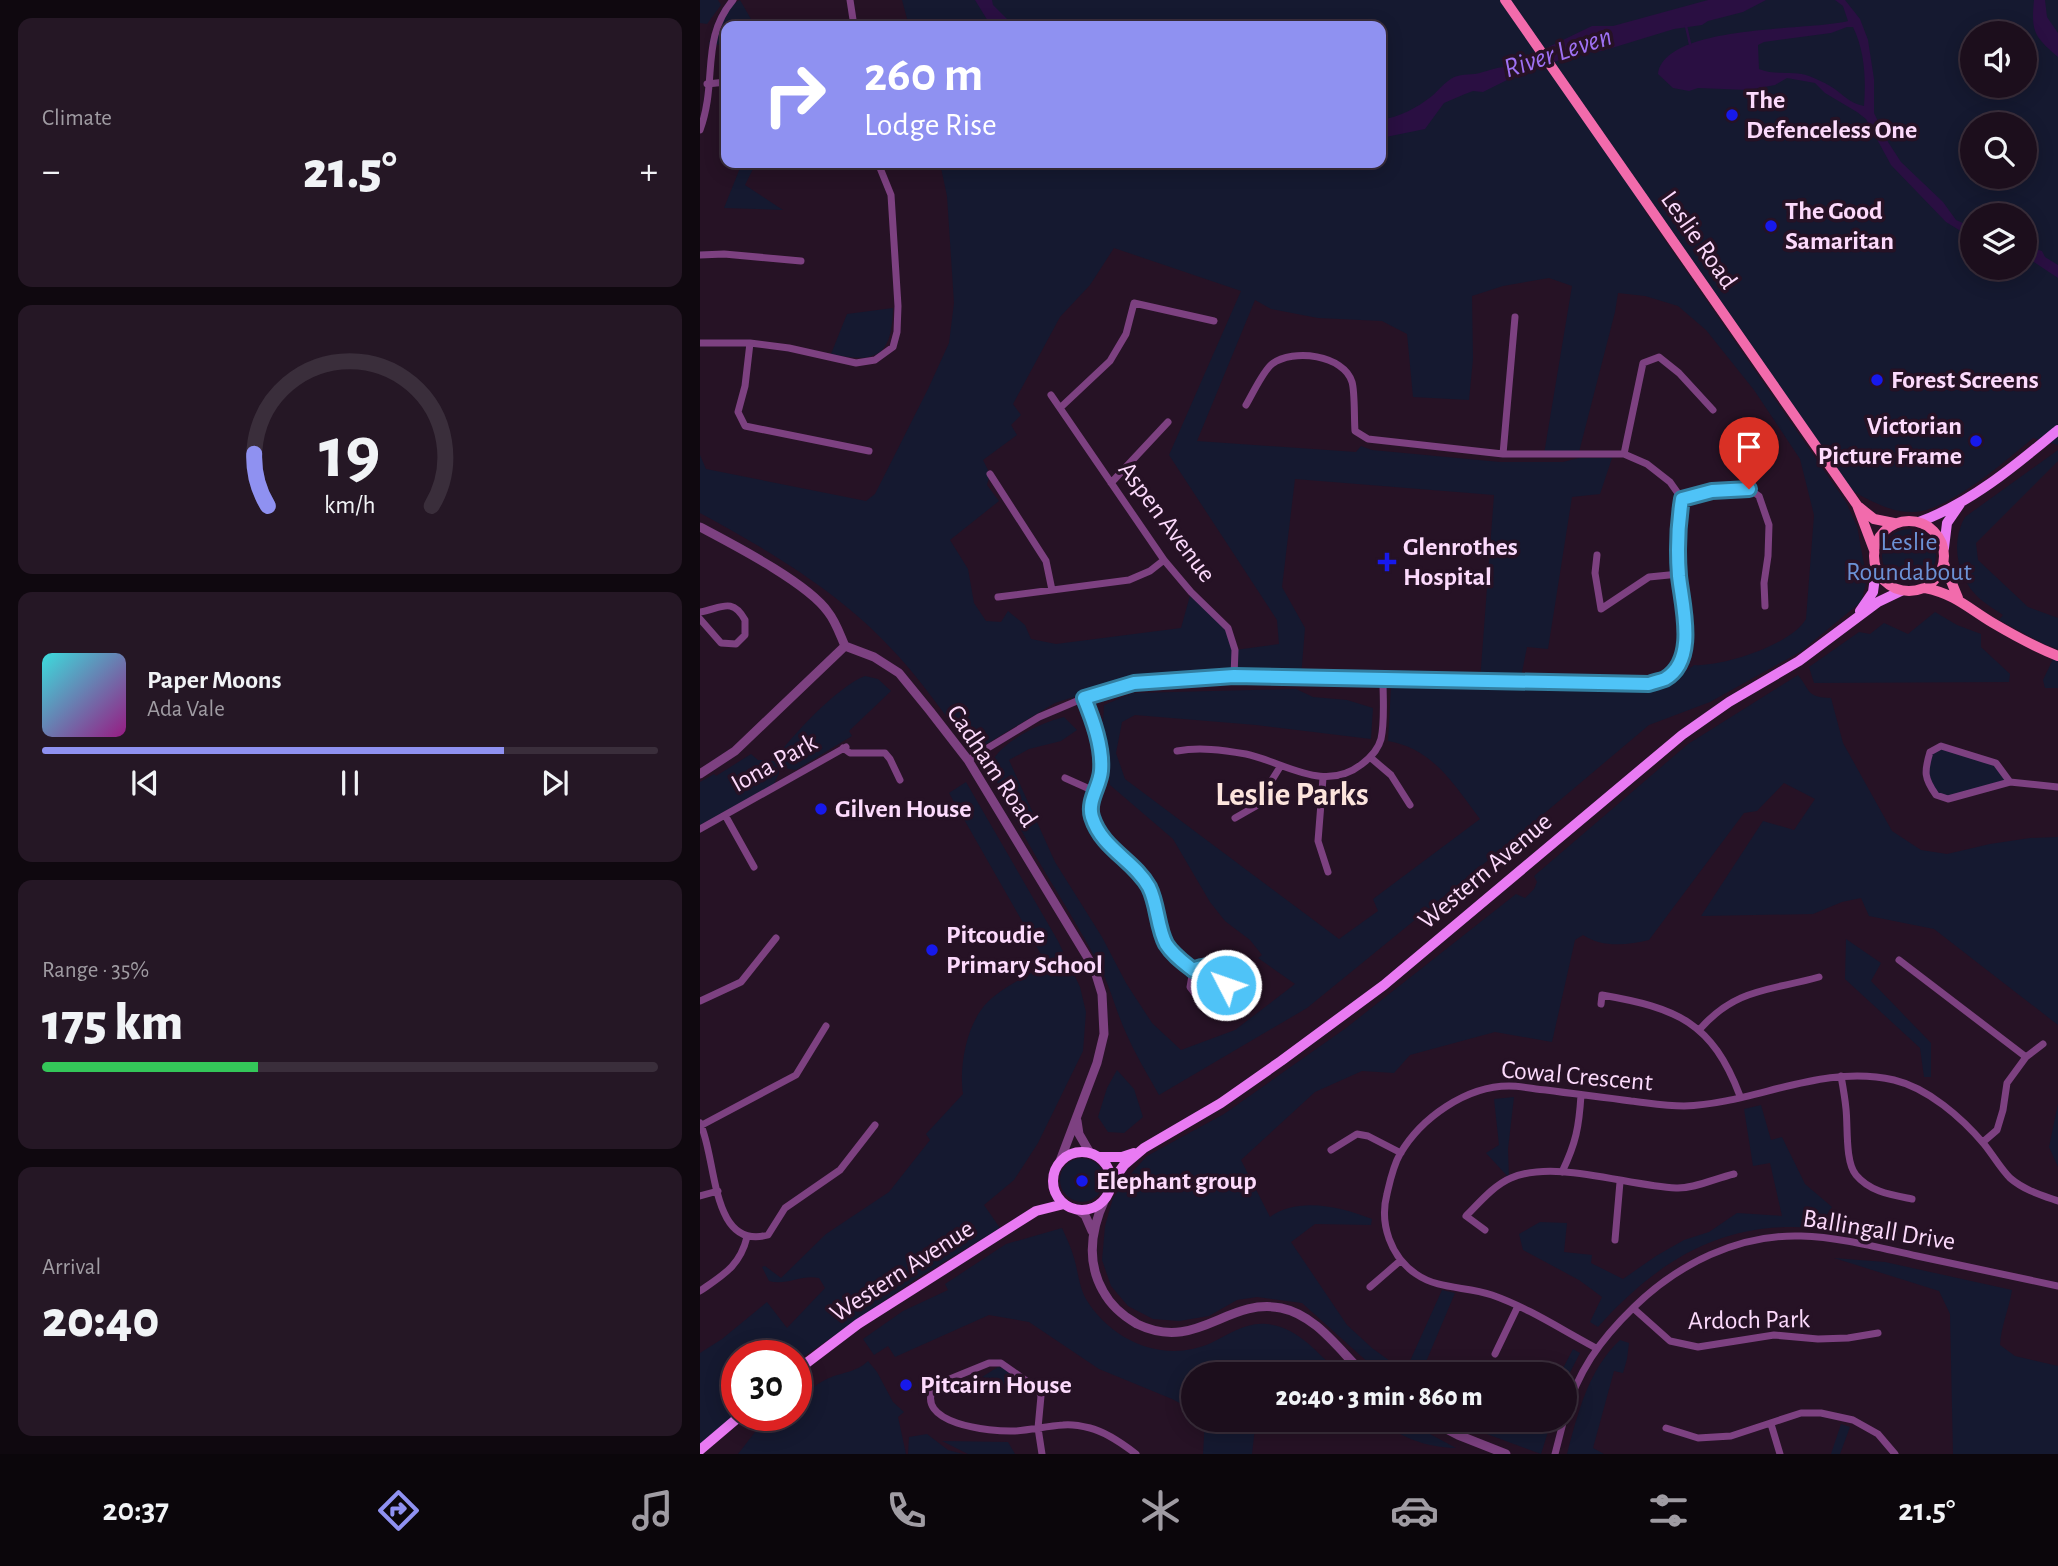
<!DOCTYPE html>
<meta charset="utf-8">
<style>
body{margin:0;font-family:"Alegreya Sans",sans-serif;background:#251725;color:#f1f3f6;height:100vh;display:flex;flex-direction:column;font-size:26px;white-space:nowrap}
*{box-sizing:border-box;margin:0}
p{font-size:23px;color:#a09ca3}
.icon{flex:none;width:38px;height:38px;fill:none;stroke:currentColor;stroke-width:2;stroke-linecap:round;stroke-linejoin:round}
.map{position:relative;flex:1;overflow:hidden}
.drawer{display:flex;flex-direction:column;gap:18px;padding:18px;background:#0f080f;width:700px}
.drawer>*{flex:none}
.guide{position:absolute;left:21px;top:21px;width:665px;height:147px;border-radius:14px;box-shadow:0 4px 18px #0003,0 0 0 2px #3a2e3b;background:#8f91f1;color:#fff;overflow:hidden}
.buttons{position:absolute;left:1260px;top:21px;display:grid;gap:14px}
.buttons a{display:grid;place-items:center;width:77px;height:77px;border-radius:50%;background:#1c0e1c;box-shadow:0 4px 18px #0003,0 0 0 2px #3a2e3b;font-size:35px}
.speed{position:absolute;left:21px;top:1340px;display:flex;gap:14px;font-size:35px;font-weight:700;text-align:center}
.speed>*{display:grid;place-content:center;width:91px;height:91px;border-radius:50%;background:#1c0e1c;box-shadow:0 4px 18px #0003,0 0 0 2px #3a2e3b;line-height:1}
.speed .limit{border:10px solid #d22;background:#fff;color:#111}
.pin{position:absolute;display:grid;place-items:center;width:60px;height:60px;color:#fff;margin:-72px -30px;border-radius:50% 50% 50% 0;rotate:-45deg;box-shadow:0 0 7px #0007}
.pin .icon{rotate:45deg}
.me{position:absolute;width:77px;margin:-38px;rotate:311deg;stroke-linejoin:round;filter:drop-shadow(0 0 5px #0008)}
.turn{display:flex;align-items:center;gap:24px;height:147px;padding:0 28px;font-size:32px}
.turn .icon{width:91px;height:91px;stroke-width:2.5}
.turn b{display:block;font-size:49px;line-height:60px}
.big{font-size:52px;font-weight:800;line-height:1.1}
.drawer .tile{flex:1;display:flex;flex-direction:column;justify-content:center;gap:10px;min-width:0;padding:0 24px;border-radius:14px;background:#251725}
.drawer .dial{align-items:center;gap:0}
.dial svg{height:182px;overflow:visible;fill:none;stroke:#3a2e3b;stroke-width:7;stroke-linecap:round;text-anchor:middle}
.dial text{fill:#f1f3f6;stroke:none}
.song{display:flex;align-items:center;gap:21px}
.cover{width:84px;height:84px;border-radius:10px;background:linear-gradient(135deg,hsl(180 70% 55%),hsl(310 70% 35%))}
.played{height:7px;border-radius:4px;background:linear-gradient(90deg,#8f91f1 75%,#3a2e3b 75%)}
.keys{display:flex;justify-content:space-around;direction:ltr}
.heat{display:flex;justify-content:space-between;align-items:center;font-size:38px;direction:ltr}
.charge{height:10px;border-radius:5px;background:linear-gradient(90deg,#34c759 35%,#3a2e3b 0)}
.trip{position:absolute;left:481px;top:1362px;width:396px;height:70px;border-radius:35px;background:#1c0e1c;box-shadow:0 4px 18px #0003,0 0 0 2px #3a2e3b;font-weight:800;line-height:70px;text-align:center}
.tab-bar{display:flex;height:112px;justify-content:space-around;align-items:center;background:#0b060b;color:#a09ca3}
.tab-bar .icon{width:49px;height:49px}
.tab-bar .selected{color:#8f91f1}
.tab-bar b{font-size:32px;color:#f1f3f6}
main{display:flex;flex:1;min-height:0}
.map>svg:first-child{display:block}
.green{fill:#151930;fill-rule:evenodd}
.water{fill:#2a0f42;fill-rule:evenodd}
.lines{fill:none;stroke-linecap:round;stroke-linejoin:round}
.stream{stroke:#2a0f42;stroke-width:2.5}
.minor{stroke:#7d4181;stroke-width:7}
.tertiary{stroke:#7d4181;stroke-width:9}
.secondary{stroke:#e97af3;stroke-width:10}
.primary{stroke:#f26bac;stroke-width:10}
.route-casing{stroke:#337fa1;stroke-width:18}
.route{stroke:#4fc3f7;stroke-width:12}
.poi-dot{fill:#1719eb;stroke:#261225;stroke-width:2.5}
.labels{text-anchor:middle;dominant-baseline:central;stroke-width:7;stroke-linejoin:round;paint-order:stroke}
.poi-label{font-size:26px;font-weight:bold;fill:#fcdafc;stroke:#261225;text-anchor:start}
.street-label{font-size:26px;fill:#fcdafc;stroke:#261225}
.park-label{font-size:26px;fill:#6c92d6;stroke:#261225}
.water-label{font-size:28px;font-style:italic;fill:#9f71f3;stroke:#261225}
.district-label{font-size:33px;font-weight:bold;fill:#fce4dc;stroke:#261225}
</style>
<main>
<section class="drawer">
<div class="tile"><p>Climate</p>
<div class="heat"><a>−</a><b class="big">21.5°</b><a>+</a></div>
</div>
<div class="tile dial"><svg viewBox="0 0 100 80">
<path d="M14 69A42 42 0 1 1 86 69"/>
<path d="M14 69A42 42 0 0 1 8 46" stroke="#8f91f1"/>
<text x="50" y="56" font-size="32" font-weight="700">19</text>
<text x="50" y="72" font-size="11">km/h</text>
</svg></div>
<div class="tile">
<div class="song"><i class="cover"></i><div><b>Paper Moons</b><p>Ada Vale</p></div></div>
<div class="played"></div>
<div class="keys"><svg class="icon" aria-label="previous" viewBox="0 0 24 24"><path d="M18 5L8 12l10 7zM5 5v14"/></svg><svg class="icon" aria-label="pause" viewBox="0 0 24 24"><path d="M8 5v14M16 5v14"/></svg><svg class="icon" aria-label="next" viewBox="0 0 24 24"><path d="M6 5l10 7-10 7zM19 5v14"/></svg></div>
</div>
<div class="tile"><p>Range · 35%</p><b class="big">175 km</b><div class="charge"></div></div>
<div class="tile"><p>Arrival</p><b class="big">20:40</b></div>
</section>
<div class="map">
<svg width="1358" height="1454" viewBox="0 0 1358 1454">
<rect width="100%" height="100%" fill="#261225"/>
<!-- green -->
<path class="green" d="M0 0H18L21 5 7 24 0 23Z
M40 0 55 26H26V45L9 44C14 26 24 8 40 0Z
M202 0H1358V445L1333 438C1307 460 1247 512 1213 512 1191 513 1169 500 1151 490L951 206 944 210 1146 502 1157 526 1166 575V584L1161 602 1100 652 1010 702 949 725 808 844 607 1008 459 1095C448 1075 435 1054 426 1033 415 1009 411 988 398 963 363 897 318 836 290 765 301 741 340 723 364 717L377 730 361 741 329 749 309 760 355 862 402 937 426 983 452 1023 481 1050 535 1030 595 984 558 958 562 955 550 940 525 921 510 902 473 839 410 785 408 747 403 723 404 705 433 693 596 689 613 697 647 700 673 708 671 739 556 725 435 715 422 722 416 753 425 779 639 939 678 911 673 899 780 819C754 785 734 749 688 741L691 687 963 689 994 665C1022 667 1091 645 1106 619L1114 515 1100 459 1054 390 1006 330 978 306 945 296 918 293 915 312 879 452 844 454 872 286 849 278 803 286 772 296 773 359 769 400 713 397 707 334 682 321 618 318 571 309 555 300 497 441 656 452 661 446 672 450 800 462H863L879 458H912L900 494 872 497 848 649 827 647 820 682 780 681 794 495 595 479 582 587 605 628 601 677 534 676V668L436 678 383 694 355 703 273 752C249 721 226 687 200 658 146 596 72 552 0 513V455L6 469 166 501 175 494 228 389 249 343 254 303 247 196 240 163H332L330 169 333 163H681V26H209ZM1272 33H1325V86H1272ZM1272 124H1325V177H1272ZM1272 215H1325V268H1272ZM414 248 541 291 469 455 577 620 579 644 535 650 528 628 491 592 481 628 356 644 331 639 325 625 308 611 301 622 286 621 274 603 268 569 250 540 299 501 287 485 290 474 283 460 317 435 311 425 321 415 313 404 360 317 390 285Z
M42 163H56L45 185 83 210 24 208Z
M193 308C192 356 177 364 131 354L147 314Z
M1358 450V461L1276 543 1278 560 1328 607 1358 618V649L1344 644 1299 620 1303 615C1296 610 1287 605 1280 599 1257 579 1250 543 1265 517Z
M1182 556a27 27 0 1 1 54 0a27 27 0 1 1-54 0Z
M1235 612 1257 625 1281 634V647L1310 674 1309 682 1114 683 1109 667 1159 632 1170 634 1184 623 1208 634Z
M1353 659 1358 661V688H1345L1343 680Z
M1098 675C1111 691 1106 697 1131 698L1143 743 1192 831 1221 850 1247 854 1290 844 1330 838 1358 837V1025L1234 929 1169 916 1161 898 1142 902 1113 914 1001 916 1063 821 1094 830 1115 799 1084 783 1057 811 1044 813 949 940C928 945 902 948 883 935L875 940 852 1042 795 1032 710 1055 694 1073 662 1071 615 1092 541 1160 570 1217C598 1196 642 1207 672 1219L671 1225 615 1224 591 1242 647 1325 672 1348 705 1372 742 1290 755 1293 723 1369 730 1374H681L602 1303 557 1297 537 1300 509 1316 479 1321 453 1319 428 1306 411 1286 402 1260 405 1226 413 1198 434 1170 447 1156 524 1114 646 1028 816 894 825 898 834 889 837 882 834 876 988 744Z
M165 676 178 679 191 691 149 731 152 736 96 770 88 769 81 760 76 762 79 773 74 784 0 825V782L14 774 16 776 51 754 58 760 74 761C90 737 138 686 165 676Z
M1241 746 1296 763 1310 782 1248 799 1236 795 1226 765 1230 752Z
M266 782 358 941 380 987 386 1012 383 1051 338 1143 314 1180 284 1205 300 1228 216 1279 96 1362V1356H37V1413L0 1444V1353L22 1339 67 1302 87 1328 125 1288 119 1278C102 1274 86 1286 69 1281L62 1267 65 1266 81 1278 126 1234 189 1192 230 1140 226 1134 263 1094C259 1067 266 1028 284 1006 298 990 320 980 338 969L342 956 249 793Z
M1146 939 1181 963 1171 981 1231 1043V1077H1224L1220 1048 1145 979Z
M495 984a13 13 0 1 1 26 0a13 13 0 1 1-26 0Z
M417 1070 434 1089 443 1117 424 1133 408 1132 398 1117 407 1088Z
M814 1097 808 1149 809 1178 786 1153 799 1145 794 1099Z
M1358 1104V1167L1349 1147Z
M1061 1105 1071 1140 1082 1137 1105 1184 1132 1207 1126 1216 1138 1231C1036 1214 964 1253 898 1327L890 1322 902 1297 879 1280 823 1250 819 1234 840 1222 867 1223 864 1252 892 1255 891 1263 923 1279 956 1256 984 1240 1009 1232 1037 1213 1082 1216 1070 1163 1053 1166 1044 1109Z
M360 1180a22 22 0 1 1 44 0a22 22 0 1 1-44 0Z
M362 1228C366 1237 371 1247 374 1258 378 1271 379 1287 386 1299 411 1341 464 1364 511 1343 528 1335 546 1322 566 1324 598 1326 618 1354 640 1374H589L579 1371 565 1374H494L493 1410 472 1399 399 1369 329 1322 289 1315 195 1357 188 1346 174 1355 163 1339 203 1311 248 1290 245 1284 306 1244Z
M1134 1258 1185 1262 1312 1290C1309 1309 1301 1326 1300 1345L1315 1356 1358 1366V1454H1253L1250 1314 1239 1291Z
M920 1340 929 1343 927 1359 923 1373 914 1371 893 1448 904 1454H867C878 1413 888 1370 920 1340Z
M873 1349 880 1353 865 1382 864 1374H860Z
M168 1361 177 1372 193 1402 204 1412 198 1417 206 1454H38L55 1432 73 1416H96V1400C106 1393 115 1385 125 1380 140 1372 156 1373 168 1361Z
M298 1367 303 1368 326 1385C315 1383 302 1386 292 1383L295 1380 282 1377Z
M505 1419H556L552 1454H503Z
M675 1419H702L756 1448C723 1447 702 1437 675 1419Z
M753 1419H852L841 1454 768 1427Z
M1141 1424 1150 1427 1140 1454H1131Z
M227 1434 248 1450 263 1454H208L209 1437Z
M242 1441 308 1442 315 1454H268Z"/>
<!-- water -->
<path class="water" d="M275 0H292L293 5 314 26H291Z
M1008 0H1066L1043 12 1008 21 1002 25 974 29 902 51 876 54 813 77 783 92 773 91 765 94 744 103 725 129 681 138V120C699 117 717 108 732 96 737 92 742 85 748 81 756 74 765 75 775 74 786 72 795 67 807 67L892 26H913Z
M1135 0H1145L1160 19 1168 40 1174 79V113L1188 142 1201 162 1243 202 1256 220 1272 227V234L1264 233 1246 222 1191 165 1166 119 1157 112 1125 93 1115 83 1087 78 1075 85 1048 90 998 88 989 91 973 88 958 74C965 24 1110 31 1148 21L1143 6ZM1147 27H1153C1165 52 1166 79 1164 106 1150 104 1142 93 1130 86 1124 82 1116 79 1109 76 1093 70 1075 76 1059 69L1058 45 1064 42 1131 33Z
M1334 0H1345L1347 17 1358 33V57C1334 36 1331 32 1334 0Z
M1325 246 1342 251 1345 257 1358 265V278L1325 256Z"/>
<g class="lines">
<!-- stream -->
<path class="stream" d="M986 26 990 44"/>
<!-- minor -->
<path class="minor" d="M150 0 154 26
M7 84 26 82
M0 130C18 81 0 39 33 0
M0 255 24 254 101 261
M0 343H50L89 348 156 363 175 360 193 347 197 332 198 306 191 195 178 163
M50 343 45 386 38 412 45 426 169 451
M351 395 464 560 491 592 528 628 535 650 534 676
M360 408 410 361 426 334 434 303 514 321
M803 454 815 317
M924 454 943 363 959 357 979 373 1013 410
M290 474 346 561 352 590
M411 483 468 422
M982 499 1012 491 1049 489 1059 496 1069 525 1068 556 1064 583 1065 606
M897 555 895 573 901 609 949 577 979 574
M298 597 429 580 450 571 464 560
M0 612C20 609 32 596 45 620V635L36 644 21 643 0 619
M384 698C393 720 403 747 401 771 400 786 387 801 392 818 402 849 434 860 449 887 458 905 457 927 466 943 472 954 483 962 493 970 506 964 518 965 526 978 526 994 517 1003 500 1000L490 987 493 970
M143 748 150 753H185L190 759 200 780
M477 751C500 747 522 750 546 754 584 762 624 794 662 764 670 758 678 750 681 739 685 721 683 699 683 680
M671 758 691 775 710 805
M268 760 339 717 384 698 434 683 534 676 949 683C954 682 960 681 965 679 998 660 982 605 979 576 977 550 978 524 982 499L970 482 947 464 924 454H803L668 439 655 431C654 418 655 392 652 382 644 355 593 348 572 364 563 371 552 395 546 405
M365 778 394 791
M623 778 618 841 628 872
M1310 782 1296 763 1241 746 1230 752C1224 772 1224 778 1236 795L1248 799 1310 782 1358 787
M25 815 54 867
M535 818 556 806 580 767
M0 829 146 747
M1199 960 1326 1057 1307 1083 1303 1110 1297 1130 1283 1142
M0 1001 41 982 76 938
M901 1004 902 995C977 1008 1012 1022 1040 1096
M1000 1029C1036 988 1069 991 1119 977
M1326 1057 1343 1044
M1141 1076C1143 1087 1145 1098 1146 1109 1148 1127 1145 1162 1156 1175 1170 1192 1192 1195 1212 1199
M0 1123C17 1157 10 1251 68 1235L85 1208 140 1170 175 1125
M2 1125 96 1075 126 1026
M631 1150 657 1134 668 1136 701 1153
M862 1172C876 1143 879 1127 881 1095
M0 1196 18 1191
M785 1230 766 1216C779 1203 794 1185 811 1178 855 1159 928 1186 976 1188 994 1189 1016 1178 1034 1174
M915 1240 920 1182
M670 1287 700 1261
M0 1291C23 1275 40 1266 47 1237
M933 1308 970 1341 998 1347 1074 1335 1118 1339 1148 1338 1178 1333
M896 1348C862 1330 829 1308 792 1295 766 1286 739 1290 716 1274 691 1257 679 1224 687 1194 690 1181 693 1166 700 1154 721 1118 766 1086 809 1086 821 1086 834 1089 846 1090 874 1094 903 1097 931 1101 949 1103 966 1106 984 1106 1054 1104 1122 1063 1194 1080 1228 1088 1262 1118 1284 1144 1293 1155 1300 1168 1310 1178 1324 1190 1341 1195 1358 1201
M795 1354 818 1306
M864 1418C878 1371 899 1341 934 1307 978 1264 1038 1234 1101 1236 1140 1237 1180 1248 1217 1256 1264 1266 1311 1276 1358 1286
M1071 1424 1080 1454
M966 1428 998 1438 1031 1436 1101 1413H1121L1153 1420 1178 1434 1195 1454
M342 1454 338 1428 341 1396 338 1389 301 1363H289L235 1385C211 1424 291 1432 315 1431 331 1430 347 1426 363 1425 371 1424 382 1426 390 1428 406 1432 423 1444 436 1454
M855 1454 864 1419"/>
<!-- tertiary -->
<path class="tertiary" d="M0 527C32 544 108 583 128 612 136 622 140 635 145 646L174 657 199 673 230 711 268 760 394 968 402 994 404 1034 397 1063 360 1161
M0 774 35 751 145 646
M377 1121 379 1134 390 1153
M405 1199C391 1229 386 1261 403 1291 411 1306 423 1316 437 1324 497 1353 527 1297 581 1308 616 1315 639 1350 664 1374
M378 1210 385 1215 392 1231
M727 1419 758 1435 806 1454"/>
<!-- secondary -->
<path class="secondary" d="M1219 522C1271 503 1316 465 1358 430
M1244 548 1247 523 1260 504
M1160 611 1173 592 1176 570
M353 1181a29 29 0 1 1 58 0a29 29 0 1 1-58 0Z
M398 1157H422L434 1153
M411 1183 424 1165 444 1148 521 1103 581 1061 684 985 982 735 1029 702 1099 661 1178 602 1201 591
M96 1371 158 1324 336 1211 364 1204
M0 1450 40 1416"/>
<!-- primary -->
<path class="primary" d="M805 0 1157 505 1174 550
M1159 507 1174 519 1194 523
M1174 556a35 35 0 1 1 70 0a35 35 0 1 1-70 0Z
M1244 564 1258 598
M1225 588C1255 594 1268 608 1293 623 1315 636 1335 647 1358 656"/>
</g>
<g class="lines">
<!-- route casing -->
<g class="route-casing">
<path id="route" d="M526 985V978C518 965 506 964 493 970 483 962 473 955 466 944 457 927 458 905 449 887 434 860 402 849 392 817 387 801 400 786 401 771 403 747 393 720 384 698L434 683 534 676 949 684C954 682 960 681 965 679 998 660 982 605 979 576 977 550 978 524 982 499L1012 491 1049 489"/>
</g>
<!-- route -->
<use href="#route" class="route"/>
</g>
<!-- markers -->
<g class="poi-dot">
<circle cx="1032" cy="115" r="7"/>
<circle cx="1071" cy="226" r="7"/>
<circle cx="1177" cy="380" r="7"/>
<circle cx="1276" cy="441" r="7"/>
<path d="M683.5 551.5h7v7h7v7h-7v7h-7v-7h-7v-7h7z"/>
<circle cx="121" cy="809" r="7"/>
<circle cx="232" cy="950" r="7"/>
<circle cx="382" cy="1181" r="7"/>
<circle cx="206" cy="1385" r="7"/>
</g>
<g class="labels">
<!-- poi labels -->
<g class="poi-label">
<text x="1046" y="100">The<tspan x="1046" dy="30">Defenceless One</tspan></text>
<text x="1085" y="211">The Good<tspan x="1085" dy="30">Samaritan</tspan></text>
<text x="1191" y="380">Forest Screens</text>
<text x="1262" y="426" text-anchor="end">Victorian<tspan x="1262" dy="30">Picture Frame</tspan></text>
<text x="703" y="547">Glenrothes<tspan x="703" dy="30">Hospital</tspan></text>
<text x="135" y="809">Gilven House</text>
<text x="246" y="935">Pitcoudie<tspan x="246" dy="30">Primary School</tspan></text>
<text x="396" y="1181">Elephant group</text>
<text x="220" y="1385">Pitcairn House</text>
</g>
<!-- street labels -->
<g class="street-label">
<text transform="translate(999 240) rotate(55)">Leslie Road</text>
<text transform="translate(467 522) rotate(53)">Aspen Avenue</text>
<text transform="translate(74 763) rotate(-29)">Iona Park</text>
<text transform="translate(292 766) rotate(56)">Cadham Road</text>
<text transform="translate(785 871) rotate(-40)">Western Avenue</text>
<text transform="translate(877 1076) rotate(5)">Cowal Crescent</text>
<text transform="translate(1179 1230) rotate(9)">Ballingall Drive</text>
<text transform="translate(202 1271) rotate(-33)">Western Avenue</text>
<text transform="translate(1049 1320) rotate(-1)">Ardoch Park</text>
</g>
<!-- park labels -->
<g class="park-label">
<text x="1209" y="542">Leslie<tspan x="1209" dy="30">Roundabout</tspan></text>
</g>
<!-- water labels -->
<g class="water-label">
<text transform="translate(858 53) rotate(-18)">River Leven</text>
</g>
<!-- district labels -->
<g class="district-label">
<text x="592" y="795">Leslie Parks</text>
</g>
</g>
</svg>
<div class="buttons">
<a><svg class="icon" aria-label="sound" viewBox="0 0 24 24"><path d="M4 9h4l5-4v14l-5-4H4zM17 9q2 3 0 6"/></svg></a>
<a><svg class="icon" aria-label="search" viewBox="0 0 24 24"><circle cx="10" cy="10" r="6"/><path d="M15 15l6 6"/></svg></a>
<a><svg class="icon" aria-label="layers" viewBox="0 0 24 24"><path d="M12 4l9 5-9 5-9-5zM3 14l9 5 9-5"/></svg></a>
</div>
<div class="speed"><div class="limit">30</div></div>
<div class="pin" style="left:1049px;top:489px;background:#d93025"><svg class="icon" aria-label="arrive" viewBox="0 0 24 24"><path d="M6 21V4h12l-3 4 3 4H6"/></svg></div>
<svg class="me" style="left:526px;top:985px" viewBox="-20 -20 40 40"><circle r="17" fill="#4fc3f7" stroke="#fff" stroke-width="3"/><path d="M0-11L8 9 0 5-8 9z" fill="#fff"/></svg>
<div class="trip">20:40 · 3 min · 860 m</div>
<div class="guide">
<div class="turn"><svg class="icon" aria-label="right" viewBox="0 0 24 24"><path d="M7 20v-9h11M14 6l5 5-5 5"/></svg><div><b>260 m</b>Lodge Rise</div></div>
</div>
</div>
</main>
<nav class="tab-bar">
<b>20:37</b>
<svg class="icon selected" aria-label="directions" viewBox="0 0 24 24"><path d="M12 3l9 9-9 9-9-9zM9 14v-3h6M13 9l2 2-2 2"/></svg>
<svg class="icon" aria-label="music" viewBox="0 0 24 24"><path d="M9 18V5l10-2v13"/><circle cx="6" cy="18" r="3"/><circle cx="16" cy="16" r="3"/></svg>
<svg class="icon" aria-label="phone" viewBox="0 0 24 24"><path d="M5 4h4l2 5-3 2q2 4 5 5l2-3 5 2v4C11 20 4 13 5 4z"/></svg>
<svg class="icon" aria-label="climate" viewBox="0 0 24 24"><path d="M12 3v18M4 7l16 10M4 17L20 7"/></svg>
<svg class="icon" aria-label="car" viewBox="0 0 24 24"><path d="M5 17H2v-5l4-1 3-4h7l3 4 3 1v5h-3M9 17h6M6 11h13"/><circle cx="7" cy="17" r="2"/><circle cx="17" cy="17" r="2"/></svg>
<svg class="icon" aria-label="filters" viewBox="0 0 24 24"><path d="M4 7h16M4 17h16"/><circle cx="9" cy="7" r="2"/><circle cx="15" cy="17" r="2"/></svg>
<b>21.5°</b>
</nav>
